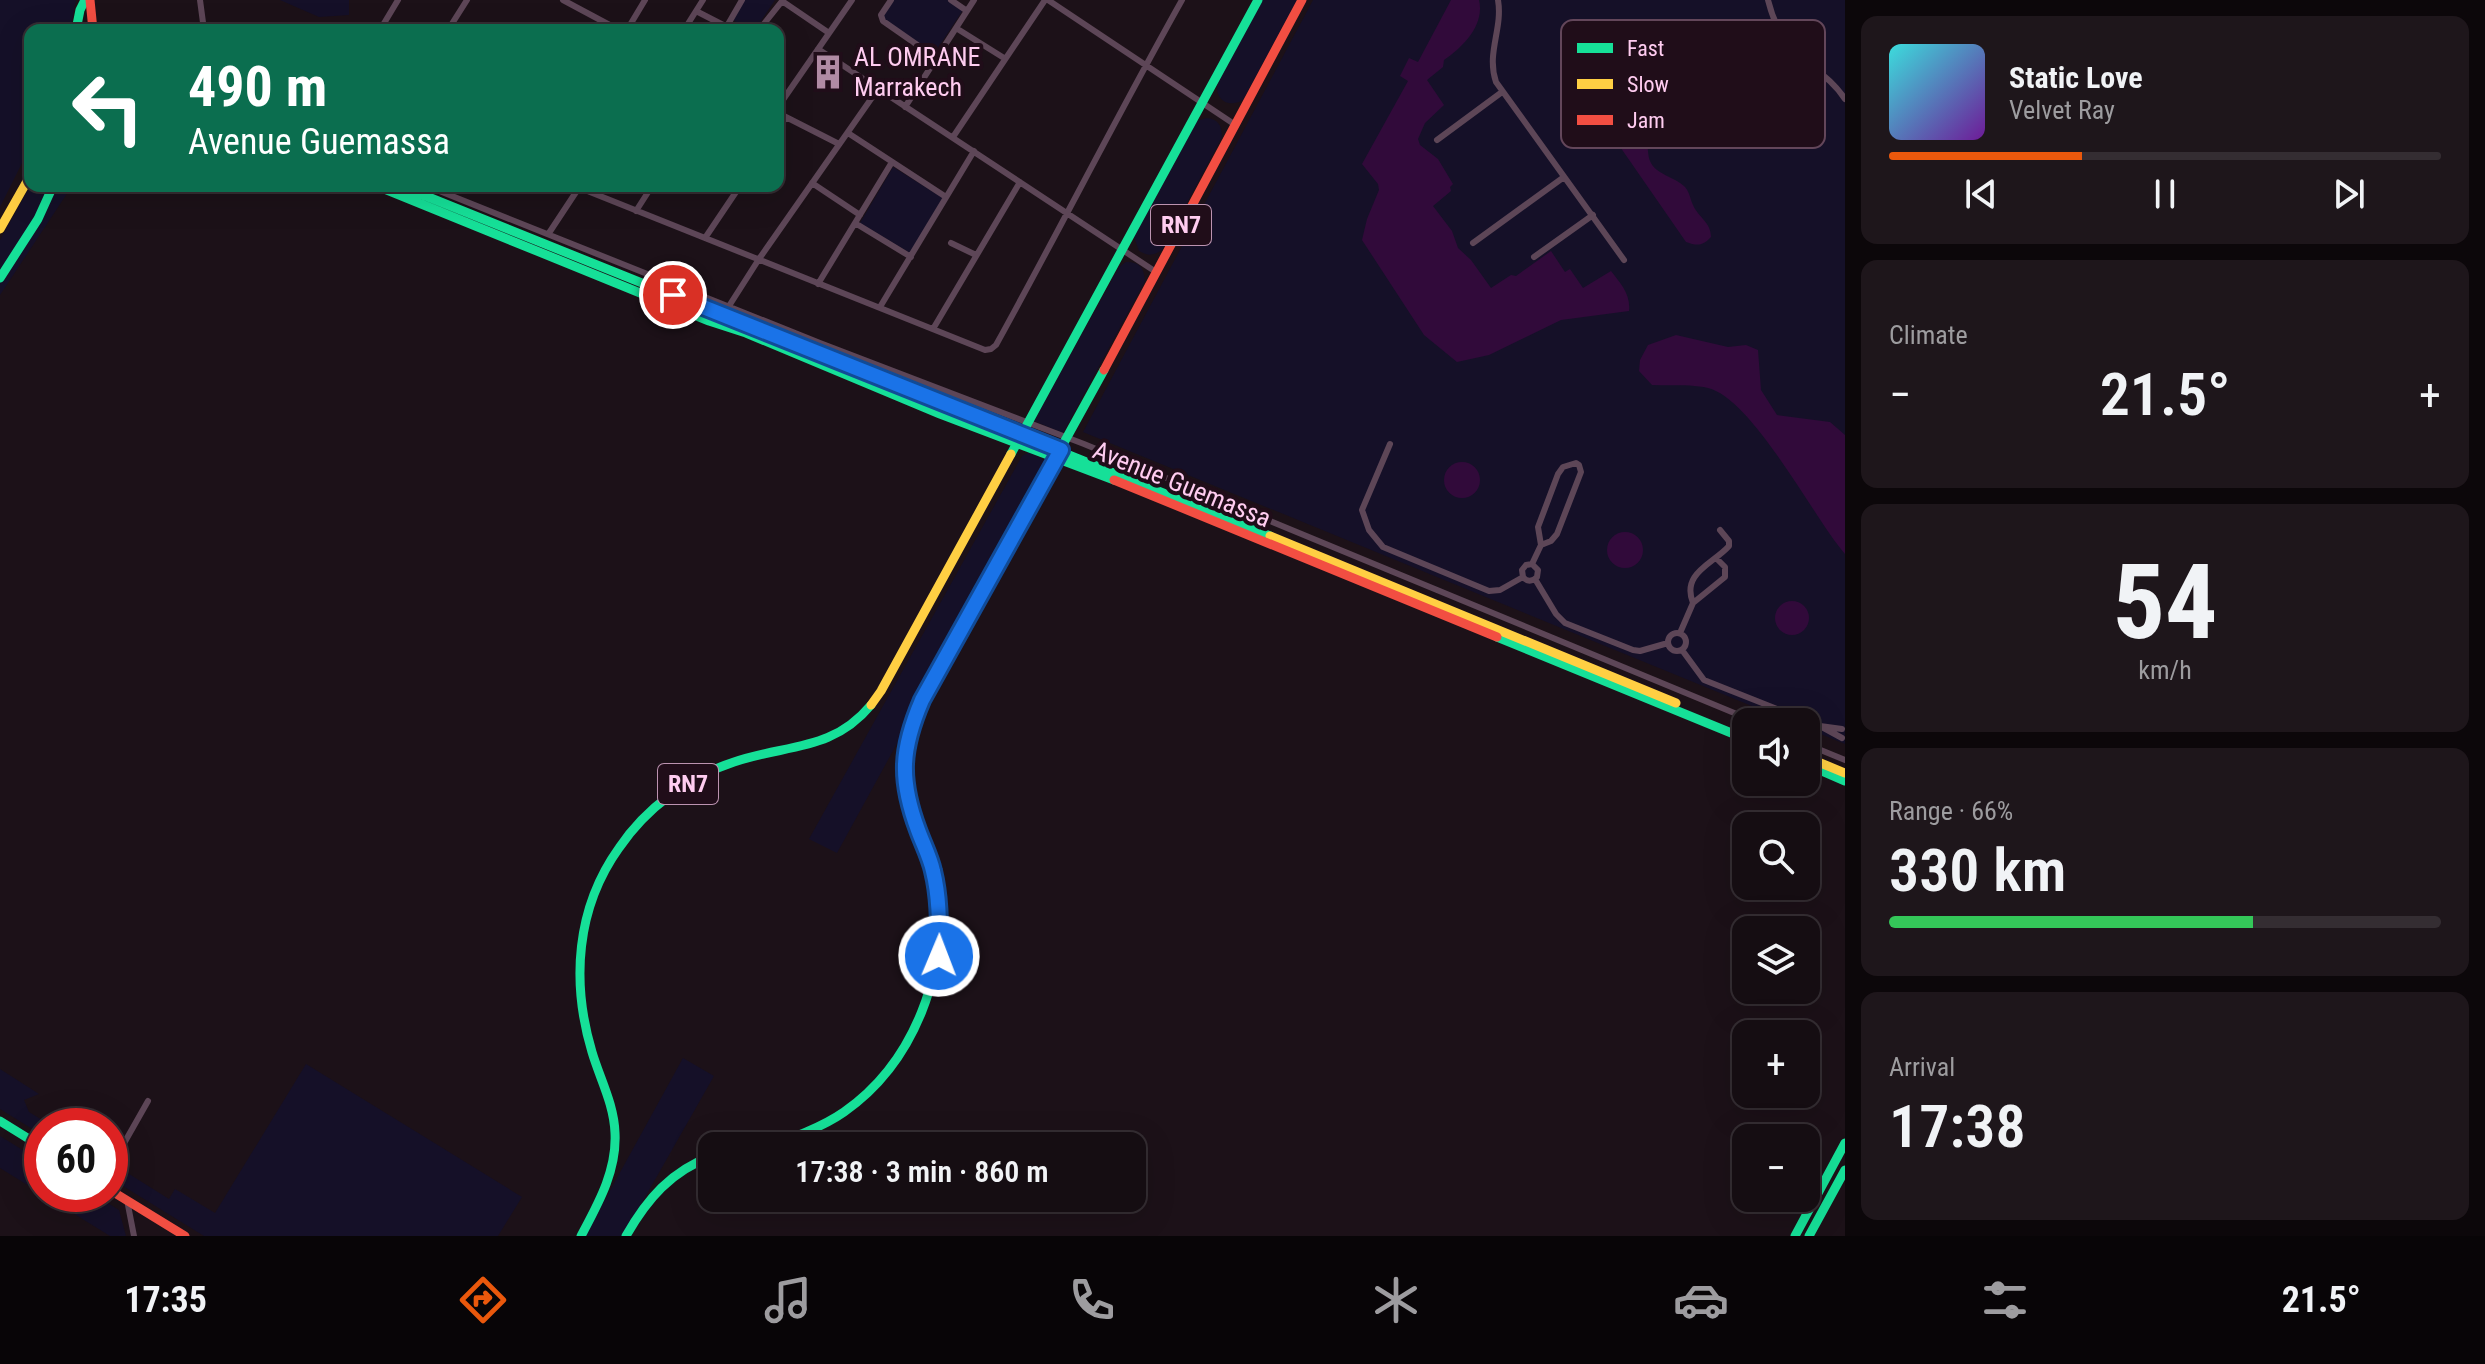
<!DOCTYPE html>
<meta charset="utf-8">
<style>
body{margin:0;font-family:"Roboto Condensed",sans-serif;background:#1e161b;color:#f1f3f6;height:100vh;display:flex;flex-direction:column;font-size:30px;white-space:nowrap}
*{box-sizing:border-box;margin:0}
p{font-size:26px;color:#9d9c9f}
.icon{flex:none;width:44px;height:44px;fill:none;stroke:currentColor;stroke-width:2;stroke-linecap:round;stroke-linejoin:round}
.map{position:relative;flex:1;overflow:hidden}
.panel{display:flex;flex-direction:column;gap:16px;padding:16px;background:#0c070a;width:640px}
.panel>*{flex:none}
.banner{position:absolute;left:24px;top:24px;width:760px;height:168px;border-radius:16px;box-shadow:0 8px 32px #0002,0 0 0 2px #342d32;background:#0b6e4f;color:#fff;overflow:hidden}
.tools{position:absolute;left:1732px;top:708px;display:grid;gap:16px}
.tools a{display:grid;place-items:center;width:88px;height:88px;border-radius:16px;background:#150d12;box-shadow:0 8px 32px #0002,0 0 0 2px #342d32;font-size:40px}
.speed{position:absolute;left:24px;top:1108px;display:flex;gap:16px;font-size:40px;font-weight:700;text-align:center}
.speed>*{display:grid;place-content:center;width:104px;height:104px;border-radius:50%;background:#150d12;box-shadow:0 8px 32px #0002,0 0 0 2px #342d32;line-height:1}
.speed .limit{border:12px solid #d22;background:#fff;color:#111}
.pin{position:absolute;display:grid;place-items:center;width:68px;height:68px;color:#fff;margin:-34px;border:4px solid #fff;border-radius:50%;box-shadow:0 2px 8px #0007}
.me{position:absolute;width:88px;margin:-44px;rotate:1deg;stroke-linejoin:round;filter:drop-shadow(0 0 6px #0008)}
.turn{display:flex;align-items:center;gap:28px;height:168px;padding:0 32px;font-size:36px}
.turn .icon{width:104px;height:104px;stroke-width:2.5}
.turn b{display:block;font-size:56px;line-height:68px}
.big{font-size:60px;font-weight:600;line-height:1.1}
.panel .tile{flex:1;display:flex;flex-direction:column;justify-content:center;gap:12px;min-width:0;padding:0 28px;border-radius:16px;background:#1e161b}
.panel .dial{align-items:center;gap:0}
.dial b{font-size:104px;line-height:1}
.song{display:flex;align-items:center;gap:24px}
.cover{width:96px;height:96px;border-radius:12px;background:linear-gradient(135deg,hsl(180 70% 55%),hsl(280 70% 35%))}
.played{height:8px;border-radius:4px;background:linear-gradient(90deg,#ea580c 35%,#342d32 35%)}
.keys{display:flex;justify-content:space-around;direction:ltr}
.heat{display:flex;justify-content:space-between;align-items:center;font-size:44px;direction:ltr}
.charge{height:12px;border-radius:6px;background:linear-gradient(90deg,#34c759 66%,#342d32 0)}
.trip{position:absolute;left:698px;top:1132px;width:448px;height:80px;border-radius:16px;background:#150d12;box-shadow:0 8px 32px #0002,0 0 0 2px #342d32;font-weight:600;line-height:80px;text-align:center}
.dock{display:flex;height:128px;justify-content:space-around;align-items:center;background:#080507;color:#9d9c9f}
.dock .icon{width:56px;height:56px}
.dock .current{color:#ea580c}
.dock b{font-size:36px;color:#f1f3f6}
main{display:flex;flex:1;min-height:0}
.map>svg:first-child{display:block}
.green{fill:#151028}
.water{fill:#310a3a}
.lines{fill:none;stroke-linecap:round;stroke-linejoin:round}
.street{stroke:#5d4657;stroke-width:6}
.fast{stroke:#16e098;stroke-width:9}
.slow{stroke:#ffcf43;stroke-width:9}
.jam{stroke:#f24e42;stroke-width:9}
.route-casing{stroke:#114b97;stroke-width:20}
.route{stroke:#1a73e8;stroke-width:14}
.labels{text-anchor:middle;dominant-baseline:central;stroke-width:8;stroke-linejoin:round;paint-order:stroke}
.shield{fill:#200d19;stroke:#bc93b0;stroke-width:2}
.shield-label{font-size:24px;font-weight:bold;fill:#ffccf0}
.poi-label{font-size:26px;fill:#ffccf0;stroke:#200d19;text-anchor:start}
.street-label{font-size:26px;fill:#ffccf0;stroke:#200d19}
.key{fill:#200d19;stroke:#63465a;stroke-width:2}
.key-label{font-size:22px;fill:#ffccf0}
</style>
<main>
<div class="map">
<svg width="1845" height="1236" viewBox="0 0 1845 1236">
<rect width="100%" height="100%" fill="#1c1118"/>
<!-- green -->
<path class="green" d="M0 0H76L70 30H30V147L0 207Z
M280 0H349V15L319 17Z
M744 0H775L755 30H750L733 20Z
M894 0H948L963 10 934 54 882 18Z
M1262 0H1297L1243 100C1229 108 1216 101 1217 85Z
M1313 0H1845V744L1806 728V722H1791L1083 432Z
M1206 118C1218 119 1222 125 1222 137L1162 250C1153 256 1148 256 1139 251L1134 237 1197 121Z
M893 167 943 198 910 253 860 223Z
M30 186H56L57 190 60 186H72L0 295V240Z
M1126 262C1140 262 1144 268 1145 281L1063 433 1034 421 1119 267Z
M1030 452 1047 462 1043 477 837 853 809 839 1022 456Z
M683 1058 714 1076 623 1236H585Z
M306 1064 522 1197 498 1236H204L110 1178V1162L169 1199 175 1189 215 1213Z
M0 1069 39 1094 24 1100 29 1112 52 1126H42V1135L0 1109Z
M0 1136 42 1162V1194L0 1168Z
M42 1194H93L119 1210 126 1236H110Z"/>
<!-- water -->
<path class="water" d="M1451 0H1479C1485 25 1463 47 1444 60L1443 67 1427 80 1444 105 1425 123 1418 139 1420 145 1438 159 1453 184 1450 187 1451 191 1433 206 1452 231 1458 248 1471 260 1491 288 1511 275 1516 276 1551 251 1565 272 1570 269 1583 288 1611 271C1620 283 1631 294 1629 311L1561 320 1489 355 1457 362 1424 335 1362 240 1367 219 1379 190 1378 184 1362 164 1408 81 1400 76 1409 58 1418 62Z
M1584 57C1591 69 1587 83 1594 95 1609 121 1632 100 1646 111L1648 115C1648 127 1646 151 1650 161 1656 175 1674 176 1685 187 1690 193 1690 199 1693 205 1698 217 1711 222 1711 237 1703 246 1697 246 1686 242L1580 89 1572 70 1573 61Z
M1676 335 1728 347 1746 345 1758 350 1761 390 1777 415 1830 422 1845 435V554C1813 517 1753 399 1708 388 1691 384 1670 386 1652 385L1639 371 1640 360 1648 345Z
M1444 480a18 18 0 1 1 36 0a18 18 0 1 1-36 0Z
M1607 550a18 18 0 1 1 36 0a18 18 0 1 1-36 0Z
M1775 618a17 17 0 1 1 34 0a17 17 0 1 1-34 0Z"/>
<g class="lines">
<!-- street -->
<path class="street" d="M200 0 204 30
M563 0 619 30
M891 0 881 15 883 21 936 58
M951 0 967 11
M1048 0 1234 124
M1498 0C1503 29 1486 53 1496 82L1624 260
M1768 0C1773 20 1782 41 1798 55 1816 71 1831 78 1845 99
M782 1 829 33
M696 11 733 30
M727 26 742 0
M956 28 1004 58
M380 30 398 0
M448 30 467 0
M627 30 645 0
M684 30 703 0
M759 30 783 0
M818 49 1156 272
M778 107 852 0
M905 107 974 0
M778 113 839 144
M778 129 786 117
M848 133 946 197
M953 137 1045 0
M1437 140 1502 92
M812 183 860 215
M427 186 820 343 1084 444 1756 722
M575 186 985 350 991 349 996 345C1059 231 1118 114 1182 0
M724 186 737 191
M636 211 652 186
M855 223 911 257
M549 233 580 186
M705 238 740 186
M951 243 976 255
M1473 243 1564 177
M1534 257 1593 215
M818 284 892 162
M729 306 759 259 878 89
M880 307 974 151
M933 329 1020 182
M1390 444 1362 510 1369 530 1383 547 1489 591 1500 590 1523 577 1522 570 1526 565 1532 564 1538 570 1537 577C1532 582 1527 582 1523 577
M1532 564 1541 545 1551 541 1557 534 1581 472 1579 465 1576 463 1563 467 1558 474 1538 527 1541 545
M1535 579 1556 614 1565 623 1633 650 1640 651 1668 643
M1693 603C1681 573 1713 564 1729 546V541L1720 530
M1668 642a9 9 0 1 1 18 0a9 9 0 1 1-18 0Z
M1680 633 1693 603 1725 577V567L1716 558
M1682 650 1704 680 1820 726
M1842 738 1820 726 1842 729
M1806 744 1845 760
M110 1168 148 1101
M127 1200 134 1236"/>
<!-- fast -->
<path class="fast" d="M76 30 80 10 85 0
M377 186 709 321 746 333 940 414 1114 480
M401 186 1270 536
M0 278 38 219 53 186
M1011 454 1258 0
M1497 637 1746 739
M1806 764 1845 781
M0 1121 42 1147
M767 1146C794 1137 821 1128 844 1112 914 1063 950 970 936 887 932 861 920 837 912 812 900 773 908 738 922 700L1104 370
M581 1236C598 1204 617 1171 615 1133 614 1104 600 1079 592 1052 571 982 576 908 619 848 646 808 688 777 734 762 786 744 832 752 871 705
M626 1236C647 1199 671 1171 712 1156
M1795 1236 1845 1143
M1809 1236 1845 1170"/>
<!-- slow -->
<path class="slow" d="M0 229 30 176
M1270 536 1676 703
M871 705 881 691 1011 454
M1806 757 1845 773"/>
<!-- jam -->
<path class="jam" d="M90 0 93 30
M1104 370 1302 0
M1114 480 1497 637
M110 1190 185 1236"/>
</g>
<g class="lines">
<!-- route casing -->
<g class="route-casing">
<path id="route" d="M673 295 1061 450 922 700C901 749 899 779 918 830 923 844 930 857 933 871 940 899 939 928 939 956"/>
</g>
<!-- route -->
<use href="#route" class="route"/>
</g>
<!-- icons -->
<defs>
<g id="building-bare" transform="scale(2.76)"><path d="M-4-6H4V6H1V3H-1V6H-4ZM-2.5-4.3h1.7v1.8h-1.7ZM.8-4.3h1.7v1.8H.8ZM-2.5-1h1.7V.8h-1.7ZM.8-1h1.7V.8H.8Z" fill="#b08ba4" stroke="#200d19" stroke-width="2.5" paint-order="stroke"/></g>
</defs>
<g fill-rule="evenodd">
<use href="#building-bare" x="828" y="72"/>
</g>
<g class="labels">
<!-- shield labels -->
<g class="shield">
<rect x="1151" y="205" width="60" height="40" rx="6"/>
<rect x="658" y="764" width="60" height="40" rx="6"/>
</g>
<g class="shield-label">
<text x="1181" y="225">RN7</text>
<text x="688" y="784">RN7</text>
</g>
<!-- poi labels -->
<g class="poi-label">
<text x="854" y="57">AL OMRANE<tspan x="854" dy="30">Marrakech</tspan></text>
</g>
<!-- street labels -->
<g class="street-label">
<text transform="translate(1182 484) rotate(22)">Avenue Guemassa</text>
</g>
</g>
<!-- legend -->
<rect x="1561" y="20" width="264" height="128" rx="12" class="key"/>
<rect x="1577" y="43" width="36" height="10" fill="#16e098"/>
<rect x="1577" y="79" width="36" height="10" fill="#ffcf43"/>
<rect x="1577" y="115" width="36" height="10" fill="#f24e42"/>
<g class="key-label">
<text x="1627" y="56">Fast</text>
<text x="1627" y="92">Slow</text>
<text x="1627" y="128">Jam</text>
</g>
</svg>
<div class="tools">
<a><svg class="icon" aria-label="sound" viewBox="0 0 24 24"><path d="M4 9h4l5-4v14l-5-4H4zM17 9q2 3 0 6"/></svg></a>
<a><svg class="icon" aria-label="search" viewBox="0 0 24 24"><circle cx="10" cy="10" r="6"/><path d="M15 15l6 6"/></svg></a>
<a><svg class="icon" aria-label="layers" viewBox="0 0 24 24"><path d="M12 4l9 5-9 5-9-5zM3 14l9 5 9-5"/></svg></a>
<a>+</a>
<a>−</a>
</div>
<div class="speed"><div class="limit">60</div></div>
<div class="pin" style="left:673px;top:295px;background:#d93025"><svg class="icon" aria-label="arrive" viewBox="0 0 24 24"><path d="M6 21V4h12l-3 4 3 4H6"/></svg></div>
<svg class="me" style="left:939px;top:956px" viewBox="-20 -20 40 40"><circle r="17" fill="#1a73e8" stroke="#fff" stroke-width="3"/><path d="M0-11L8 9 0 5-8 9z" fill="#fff"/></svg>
<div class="trip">17:38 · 3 min · 860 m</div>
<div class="banner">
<div class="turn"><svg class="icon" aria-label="left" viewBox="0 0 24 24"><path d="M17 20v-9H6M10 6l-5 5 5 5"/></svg><div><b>490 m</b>Avenue Guemassa</div></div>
</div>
</div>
<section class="panel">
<div class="tile">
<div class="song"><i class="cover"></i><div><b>Static Love</b><p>Velvet Ray</p></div></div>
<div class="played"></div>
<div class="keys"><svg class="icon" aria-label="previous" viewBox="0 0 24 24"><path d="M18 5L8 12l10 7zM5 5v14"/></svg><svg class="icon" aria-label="pause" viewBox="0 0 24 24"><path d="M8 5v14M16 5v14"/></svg><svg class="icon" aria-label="next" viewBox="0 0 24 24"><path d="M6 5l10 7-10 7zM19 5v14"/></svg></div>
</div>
<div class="tile"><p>Climate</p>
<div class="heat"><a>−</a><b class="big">21.5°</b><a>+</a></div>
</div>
<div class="tile dial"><b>54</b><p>km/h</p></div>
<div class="tile"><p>Range · 66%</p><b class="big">330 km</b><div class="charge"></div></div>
<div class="tile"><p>Arrival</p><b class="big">17:38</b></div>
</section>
</main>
<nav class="dock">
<b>17:35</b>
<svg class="icon current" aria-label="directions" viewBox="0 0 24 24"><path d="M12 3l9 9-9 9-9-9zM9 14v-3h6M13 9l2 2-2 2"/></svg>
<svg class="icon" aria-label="music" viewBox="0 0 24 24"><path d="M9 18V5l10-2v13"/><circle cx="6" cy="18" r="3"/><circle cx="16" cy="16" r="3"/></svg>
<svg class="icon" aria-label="phone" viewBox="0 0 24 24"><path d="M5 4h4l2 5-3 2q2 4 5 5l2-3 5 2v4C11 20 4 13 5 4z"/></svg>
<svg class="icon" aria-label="climate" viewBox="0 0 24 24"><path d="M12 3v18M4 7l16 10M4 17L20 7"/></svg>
<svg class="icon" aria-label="car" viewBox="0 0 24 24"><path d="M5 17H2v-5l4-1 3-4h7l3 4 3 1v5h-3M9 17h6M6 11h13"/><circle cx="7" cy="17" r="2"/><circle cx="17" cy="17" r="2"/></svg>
<svg class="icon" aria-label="filters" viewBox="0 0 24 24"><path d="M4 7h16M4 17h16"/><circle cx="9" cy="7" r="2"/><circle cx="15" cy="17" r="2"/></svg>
<b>21.5°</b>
</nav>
